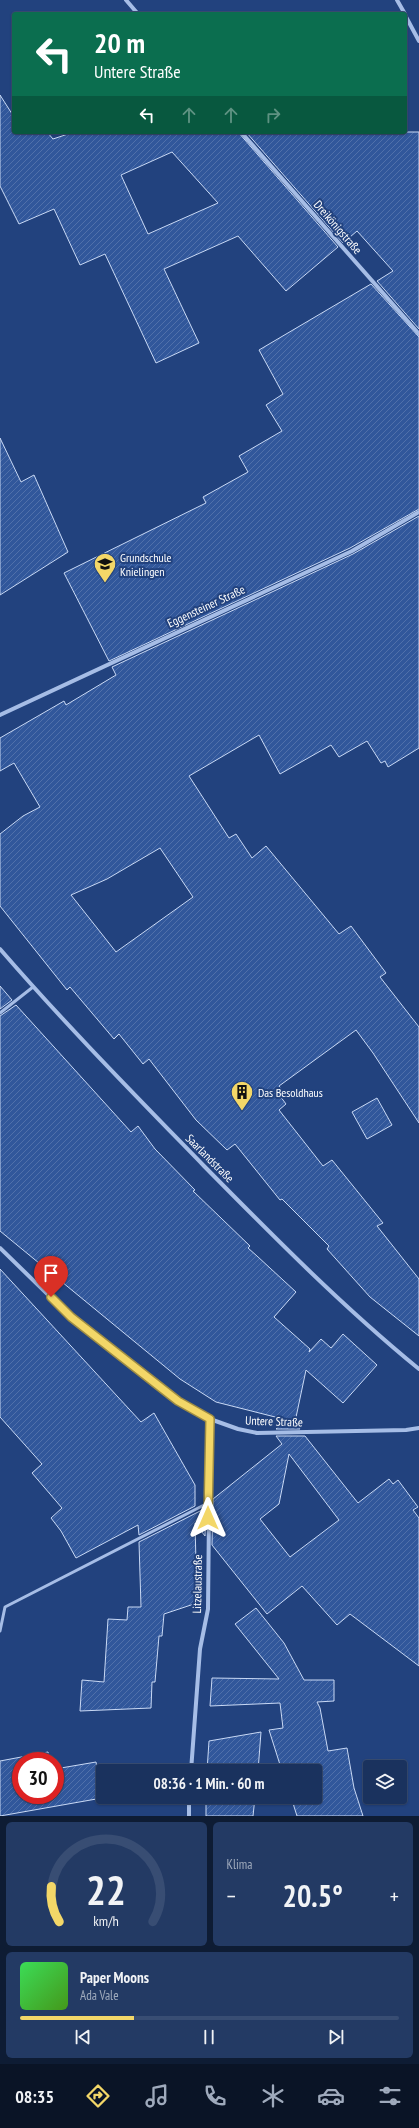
<!DOCTYPE html>
<html lang="de">
<meta charset="utf-8">
<style>
body{margin:0;font-family:"PT Sans Narrow",sans-serif;background:#233a64;color:#f1f3f6;height:100vh;display:flex;flex-direction:column;font-size:15px;white-space:nowrap}
*{box-sizing:border-box;margin:0}
p{font-size:13px;color:#9faabc}
.icon{flex:none;width:22px;height:22px;fill:none;stroke:currentColor;stroke-width:2;stroke-linecap:round;stroke-linejoin:round}
.map{position:relative;height:1816px;overflow:hidden}
.panel{display:flex;flex-direction:column;gap:6px;padding:6px;background:#0e1c34;flex:1}
.panel>*{flex:none}
.guide{position:absolute;left:12px;top:12px;width:395px;height:122px;border-radius:4px;box-shadow:0 1px 3px #0004,0 0 0 1px #384d73;background:#0b6e4f;color:#fff;overflow:hidden}
.controls{position:absolute;left:363px;top:1760px;display:grid;gap:8px}
.controls a{display:grid;place-items:center;width:44px;height:44px;border-radius:4px;background:#1a325e;box-shadow:0 1px 3px #0004,0 0 0 1px #384d73;font-size:20px}
.speed{position:absolute;left:12px;top:1752px;display:flex;gap:8px;font-size:20px;font-weight:700;text-align:center}
.speed>*{display:grid;place-content:center;width:52px;height:52px;border-radius:50%;background:#1a325e;box-shadow:0 1px 3px #0004,0 0 0 1px #384d73;line-height:1}
.speed .limit{border:6px solid #d22;background:#fff;color:#111}
.pin{position:absolute;display:grid;place-items:center;width:34px;height:34px;color:#fff;margin:-41px -17px;border-radius:50% 50% 50% 0;rotate:-45deg;box-shadow:0 0 4px #0007}
.pin .icon{rotate:45deg}
.me{position:absolute;width:44px;margin:-22px;rotate:0deg;stroke-linejoin:round;filter:drop-shadow(0 0 3px #0008)}
.turn{display:flex;align-items:center;gap:14px;height:84px;padding:0 16px;font-size:18px}
.turn .icon{width:52px;height:52px;stroke-width:2.5}
.turn b{display:block;font-size:28px;line-height:34px}
.lanes{display:flex;align-items:center;height:38px;padding:0 16px;background:#0003;justify-content:center;gap:20px;direction:ltr}
.lanes .off{opacity:.35}
.big{font-size:30px;font-weight:800;line-height:1.1}
.panel .card{flex:1;display:flex;flex-direction:column;justify-content:center;gap:6px;min-width:0;padding:0 14px;border-radius:6px;background:#233a64}
.panel .dial{align-items:center;gap:0}
.dial svg{height:104px;overflow:visible;fill:none;stroke:#384d73;stroke-width:7;stroke-linecap:round;text-anchor:middle}
.dial text{fill:#f1f3f6;stroke:none}
.song{display:flex;align-items:center;gap:12px}
.cover{width:48px;height:48px;border-radius:6px;background:linear-gradient(135deg,hsl(130 70% 55%),hsl(100 70% 35%))}
.played{height:4px;border-radius:2px;background:linear-gradient(90deg,#f3d768 30%,#384d73 30%)}
.keys{display:flex;justify-content:space-around;direction:ltr}
.heat{display:flex;justify-content:space-between;align-items:center;font-size:22px;direction:ltr}
.panel .tiles{flex:1;display:grid;gap:6px;grid-template-columns:1fr 1fr}
.card:last-child{grid-column:span 2}
.trip{position:absolute;left:96px;top:1764px;width:226px;height:40px;border-radius:4px;background:#1a325e;box-shadow:0 1px 3px #0004,0 0 0 1px #384d73;font-weight:800;line-height:40px;text-align:center}
.tabs{display:flex;height:64px;justify-content:space-around;align-items:center;background:#0a1426;color:#9faabc}
.tabs .icon{width:28px;height:28px}
.tabs .on{color:#f3d768}
.tabs b{font-size:18px;color:#f1f3f6}
.map>svg:first-child{display:block}
.building{fill:url(#building-hatch);stroke:#c9d9f5;fill-rule:evenodd}
.lines{fill:none;stroke-linecap:round;stroke-linejoin:round}
.service{stroke:#a6bde6;stroke-width:3}
.minor{stroke:#a6bde6;stroke-width:4}
.route-casing{stroke:#9e8c44;stroke-width:10}
.route{stroke:#f3d768;stroke-width:7}
.labels{text-anchor:middle;dominant-baseline:central;stroke-width:4;stroke-linejoin:round;paint-order:stroke}
.street-label{font-size:12px;fill:#fff;stroke:#22427e}
.poi-label{font-size:12px;fill:#fff;stroke:#22427e;text-anchor:start}
</style>
<div class="map">
<svg width="419" height="1816" viewBox="0 0 419 1816">
<defs>
<pattern id="building-hatch" width="6" height="6" patternUnits="userSpaceOnUse"><rect width="6" height="6" fill="#31579b"/><path d="M-1 1l2-2M0 6l6-6M5 7l2-2" fill="none" stroke="#5070aa"/></pattern>
</defs>
<rect width="100%" height="100%" fill="#22427e"/>
<!-- building -->
<path class="building" d="M0 95 14 117V132H47L53 139 74 132H238L338 247 286 291 238 236 164 269 199 343 156 363 105 254 80 265 54 209 19 224 0 186ZM172 152 218 203 148 234 121 175Z
M246 132H419V329L377 281 393 271 357 231 343 243Z
M371 284 419 337V509L350 548 109 661 64 573 206 503 203 497 248 472 239 456 282 431 266 405 283 394 259 350Z
M0 438 21 482 34 475 68 552 0 595Z
M419 516V748L388 767 385 761 381 763 367 741 339 757 331 745 280 774 259 735 189 776 229 838 236 834 252 858 266 846 339 934 351 926 386 973 380 977 419 1027V1123L373 1053 356 1030 279 1086 284 1093 280 1096 286 1104 279 1110 323 1166 332 1160 383 1223 377 1226 419 1279V1336L370 1297 327 1249 329 1246 282 1199 280 1200 235 1144 227 1150 196 1120 149 1059 143 1064 119 1034 114 1039 70 987 67 990 0 906V834L23 816 40 807 14 763 0 771V738L64 701 66 705 116 675 112 667 353 554ZM160 848 193 897 116 952 71 895 107 879Z
M0 986 12 1000 0 1009Z
M16 1005 131 1132 138 1126 155 1149 195 1190 193 1191 250 1246 248 1248 257 1256 296 1292 274 1317 310 1349 309 1352 321 1339 331 1348 343 1334 377 1365 343 1403 306 1370 295 1422 300 1429H276L287 1420 216 1402 180 1379 0 1231V1016Z
M377 1098 392 1125 367 1139 352 1112Z
M0 1269 141 1422 154 1413 195 1485V1506L139 1535 138 1525 76 1558 61 1531 51 1518 62 1508 32 1473 42 1464 0 1417Z
M276 1436H305L358 1503 389 1479 393 1484 398 1480 418 1507 413 1510 419 1518V1666L350 1614 337 1625 302 1586 267 1614 212 1545 213 1499 282 1444ZM289 1454 339 1520 290 1557 260 1519 279 1504Z
M206 1508 205 1536 195 1523 197 1603 164 1614 162 1636H159L155 1682H152L151 1708 80 1711 82 1680 104 1682 108 1619 127 1620 128 1607H141L139 1542Z
M256 1608 284 1643 304 1680H334V1701L317 1702 320 1708 328 1751 347 1748 354 1788 363 1816H297L291 1797H315V1771H282L269 1730 283 1728 280 1703 210 1706 212 1678 279 1679 235 1624Z
M261 1732 258 1771H207L209 1741Z
M48 1752 50 1761H21V1795H55V1769L96 1762 102 1798 0 1816V1761Z
M206 1797H255L253 1816H206Z"/>
<g class="lines">
<!-- service -->
<path class="service" d="M0 1013 33 987
M0 1631 5 1607 208 1503"/>
<!-- minor -->
<path class="minor" d="M126 0 138 14
M397 0 405 14
M405 15 419 41
M241 132 419 334
M0 715 352 551 419 512
M0 949C65 1024 135 1095 204 1166 273 1236 343 1307 419 1369
M0 1248 71 1317 178 1401 210 1419 238 1429 257 1433 406 1430 419 1428
M191 1771 200 1649 208 1609 210 1419
M189 1816V1797"/>
</g>
<g class="lines">
<!-- route casing -->
<g class="route-casing">
<path id="route" d="M51 1297 71 1317 178 1401 210 1419 208 1518"/>
</g>
<!-- route -->
<use href="#route" class="route"/>
</g>
<!-- icons -->
<defs>
<g id="school-pin" transform="scale(1.15)"><path d="M0 17L-7.5 6A9.5 9.5 0 1 1 7.5 6Z" fill="#f3d768" stroke="#22427e"/><path d="M0-5L7-2L0 1L-7-2ZM-4 1L0 2.5L4 1V4Q0 6-4 4Z" fill="#111"/></g>
<g id="building-pin" transform="scale(1.15)"><path d="M0 17L-7.5 6A9.5 9.5 0 1 1 7.5 6Z" fill="#f3d768" stroke="#22427e"/><path d="M-4-6H4V6H1V3H-1V6H-4ZM-2.5-4.3h1.7v1.8h-1.7ZM.8-4.3h1.7v1.8H.8ZM-2.5-1h1.7V.8h-1.7ZM.8-1h1.7V.8H.8Z" fill="#111"/></g>
</defs>
<g fill-rule="evenodd">
<use href="#school-pin" x="105" y="564"/>
<use href="#building-pin" x="242" y="1092"/>
</g>
<g class="labels">
<!-- street labels -->
<g class="street-label">
<text transform="translate(338 227) rotate(49)">Dreikönigstraße</text>
<text transform="translate(206 606) rotate(-25)">Eggensteiner Straße</text>
<text transform="translate(210 1158) rotate(45)">Saarlandstraße</text>
<text transform="translate(274 1421) rotate(2)">Untere Straße</text>
<text transform="translate(197 1584) rotate(-89)">Litzelaustraße</text>
</g>
<!-- poi labels -->
<g class="poi-label">
<text x="120" y="557">Grundschule<tspan x="120" dy="14">Knielingen</tspan></text>
<text x="258" y="1092">Das Besoldhaus</text>
</g>
</g>
</svg>
<div class="controls">
<a><svg class="icon" aria-label="layers" viewBox="0 0 24 24"><path d="M12 4l9 5-9 5-9-5zM3 14l9 5 9-5"/></svg></a>
</div>
<div class="speed"><div class="limit">30</div></div>
<div class="pin" style="left:51px;top:1297px;background:#d93025"><svg class="icon" aria-label="arrive" viewBox="0 0 24 24"><path d="M6 21V4h12l-3 4 3 4H6"/></svg></div>
<svg class="me" style="left:208px;top:1518px" viewBox="-20 -20 40 40"><path d="M0-17L14 15 0 8-14 15z" fill="#f3d768" stroke="#fff" stroke-width="4"/></svg>
<div class="trip">08:36 · 1 Min. · 60 m</div>
<div class="guide">
<div class="turn"><svg class="icon" aria-label="left" viewBox="0 0 24 24"><path d="M17 20v-9H6M10 6l-5 5 5 5"/></svg><div><b>20 m</b>Untere Straße</div></div>
<div class="lanes"><svg class="icon" aria-label="left" viewBox="0 0 24 24"><path d="M17 20v-9H6M10 6l-5 5 5 5"/></svg><svg class="icon off" aria-label="ahead" viewBox="0 0 24 24"><path d="M12 20V5M6 11l6-6 6 6"/></svg><svg class="icon off" aria-label="ahead" viewBox="0 0 24 24"><path d="M12 20V5M6 11l6-6 6 6"/></svg><svg class="icon off" aria-label="right" viewBox="0 0 24 24"><path d="M7 20v-9h11M14 6l5 5-5 5"/></svg></div>
</div>
</div>
<section class="panel">
<div class="tiles">
<div class="card dial"><svg viewBox="0 0 100 80">
<path d="M14 69A42 42 0 1 1 86 69"/>
<path d="M14 69A42 42 0 0 1 8 42" stroke="#f3d768"/>
<text x="50" y="56" font-size="32" font-weight="700">22</text>
<text x="50" y="72" font-size="11">km/h</text>
</svg></div>
<div class="card"><p>Klima</p>
<div class="heat"><a>−</a><b class="big">20.5°</b><a>+</a></div>
</div>
<div class="card">
<div class="song"><i class="cover"></i><div><b>Paper Moons</b><p>Ada Vale</p></div></div>
<div class="played"></div>
<div class="keys"><svg class="icon" aria-label="previous" viewBox="0 0 24 24"><path d="M18 5L8 12l10 7zM5 5v14"/></svg><svg class="icon" aria-label="pause" viewBox="0 0 24 24"><path d="M8 5v14M16 5v14"/></svg><svg class="icon" aria-label="next" viewBox="0 0 24 24"><path d="M6 5l10 7-10 7zM19 5v14"/></svg></div>
</div>
</div>
</section>
<nav class="tabs">
<b>08:35</b>
<svg class="icon on" aria-label="directions" viewBox="0 0 24 24"><path d="M12 3l9 9-9 9-9-9zM9 14v-3h6M13 9l2 2-2 2"/></svg>
<svg class="icon" aria-label="music" viewBox="0 0 24 24"><path d="M9 18V5l10-2v13"/><circle cx="6" cy="18" r="3"/><circle cx="16" cy="16" r="3"/></svg>
<svg class="icon" aria-label="phone" viewBox="0 0 24 24"><path d="M5 4h4l2 5-3 2q2 4 5 5l2-3 5 2v4C11 20 4 13 5 4z"/></svg>
<svg class="icon" aria-label="climate" viewBox="0 0 24 24"><path d="M12 3v18M4 7l16 10M4 17L20 7"/></svg>
<svg class="icon" aria-label="car" viewBox="0 0 24 24"><path d="M5 17H2v-5l4-1 3-4h7l3 4 3 1v5h-3M9 17h6M6 11h13"/><circle cx="7" cy="17" r="2"/><circle cx="17" cy="17" r="2"/></svg>
<svg class="icon" aria-label="filters" viewBox="0 0 24 24"><path d="M4 7h16M4 17h16"/><circle cx="9" cy="7" r="2"/><circle cx="15" cy="17" r="2"/></svg>
</nav>
